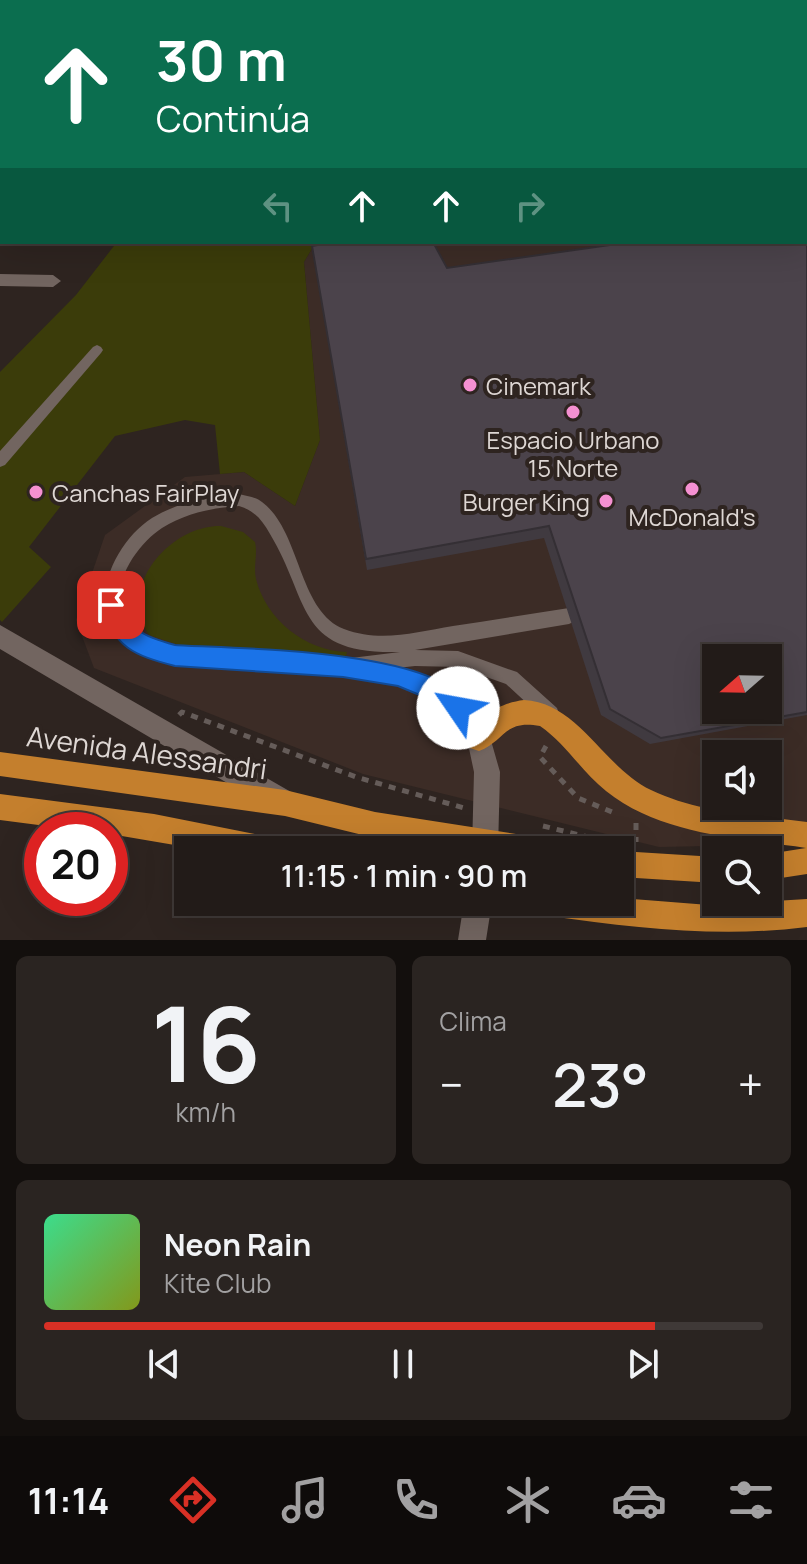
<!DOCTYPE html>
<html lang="es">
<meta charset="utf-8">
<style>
body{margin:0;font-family:Manrope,sans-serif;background:#2a2421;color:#f1f3f6;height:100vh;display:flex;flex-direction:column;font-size:30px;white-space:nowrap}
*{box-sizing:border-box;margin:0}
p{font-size:26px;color:#a2a1a2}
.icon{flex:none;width:44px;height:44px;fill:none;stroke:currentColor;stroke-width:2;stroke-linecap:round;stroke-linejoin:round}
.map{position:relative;height:940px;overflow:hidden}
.sheet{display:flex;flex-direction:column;gap:16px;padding:16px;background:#130f0d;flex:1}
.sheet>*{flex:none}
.banner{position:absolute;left:0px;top:0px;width:808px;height:244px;box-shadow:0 8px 32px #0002,0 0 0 2px #3f3937;background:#0b6e4f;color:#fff;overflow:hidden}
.needle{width:52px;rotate:250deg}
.fabs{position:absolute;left:702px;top:644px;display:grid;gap:16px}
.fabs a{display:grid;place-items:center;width:80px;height:80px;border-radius:0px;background:#221b18;box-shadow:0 8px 32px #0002,0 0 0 2px #3f3937;font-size:40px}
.speed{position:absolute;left:24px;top:812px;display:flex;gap:16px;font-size:40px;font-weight:700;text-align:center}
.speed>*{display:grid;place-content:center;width:104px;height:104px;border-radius:50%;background:#221b18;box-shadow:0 8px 32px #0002,0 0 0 2px #3f3937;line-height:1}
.speed .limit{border:12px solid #d22;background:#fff;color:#111}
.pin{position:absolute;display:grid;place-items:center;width:68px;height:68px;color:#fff;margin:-34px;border-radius:16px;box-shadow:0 4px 12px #0006}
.me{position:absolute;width:88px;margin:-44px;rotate:303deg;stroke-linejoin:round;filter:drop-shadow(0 0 6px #0008)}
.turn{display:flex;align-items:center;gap:28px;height:168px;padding:0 24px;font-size:36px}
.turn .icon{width:104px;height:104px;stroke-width:2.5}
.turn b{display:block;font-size:56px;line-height:68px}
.lanes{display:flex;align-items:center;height:76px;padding:0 24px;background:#0003;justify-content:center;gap:40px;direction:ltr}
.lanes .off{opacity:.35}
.big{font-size:60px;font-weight:600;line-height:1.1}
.sheet .card{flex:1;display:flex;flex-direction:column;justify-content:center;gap:12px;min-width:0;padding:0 28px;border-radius:12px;background:#2a2421}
.sheet .dial{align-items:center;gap:0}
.dial b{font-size:104px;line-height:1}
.song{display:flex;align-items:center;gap:24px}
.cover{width:96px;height:96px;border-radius:12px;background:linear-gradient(135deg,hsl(150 70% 55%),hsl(70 70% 35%))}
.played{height:8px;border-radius:4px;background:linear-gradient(90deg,#d93025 85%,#3f3937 85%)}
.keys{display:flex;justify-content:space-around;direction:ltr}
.heat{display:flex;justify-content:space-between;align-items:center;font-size:44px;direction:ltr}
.sheet .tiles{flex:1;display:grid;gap:16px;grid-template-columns:1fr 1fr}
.card:last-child{grid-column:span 2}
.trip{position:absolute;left:174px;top:836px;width:460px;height:80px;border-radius:0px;background:#221b18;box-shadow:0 8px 32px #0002,0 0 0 2px #3f3937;font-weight:600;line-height:80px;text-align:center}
.tab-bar{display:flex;height:128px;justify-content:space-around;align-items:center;background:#0e0b0a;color:#a2a1a2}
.tab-bar .icon{width:56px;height:56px}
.tab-bar .on{color:#d93025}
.tab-bar b{font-size:36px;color:#f1f3f6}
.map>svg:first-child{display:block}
.built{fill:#3c2c26;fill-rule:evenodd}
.green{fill:#3b3c0a}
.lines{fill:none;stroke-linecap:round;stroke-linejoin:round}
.path{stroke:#655c59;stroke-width:5;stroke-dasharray:7 7;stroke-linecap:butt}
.service{fill:#726560;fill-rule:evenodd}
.minor{fill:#726560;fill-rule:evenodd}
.tertiary{fill:#726560;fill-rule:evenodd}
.primary{fill:#c47f2d;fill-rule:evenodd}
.wall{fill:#403a40}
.shaded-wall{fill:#342f34}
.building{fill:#4b434b;stroke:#342f34;stroke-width:2;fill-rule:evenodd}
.route{fill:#1a73e8;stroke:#114b97;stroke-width:2}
.poi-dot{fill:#f590d1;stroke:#2e2420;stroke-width:3}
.labels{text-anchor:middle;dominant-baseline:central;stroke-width:8;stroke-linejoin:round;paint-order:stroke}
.poi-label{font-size:24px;fill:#ded7d4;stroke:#2e2420;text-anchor:start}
.near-street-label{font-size:28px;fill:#ded7d4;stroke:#2e2420}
</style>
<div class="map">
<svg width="807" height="940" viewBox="0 0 807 940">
<rect width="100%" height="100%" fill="#2e2420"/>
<!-- built -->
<path class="built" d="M807 220V830L758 845 659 847 363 774 94 668 76 620 105 535 185 477 244 472 295 506 320 440 304 262 316 242H806ZM716 658H768V710H716ZM716 754H768V806H716Z"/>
<!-- green -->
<path class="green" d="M117 242H316L304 262 320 440 295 506 244 472 220 474 215 425 185 420 115 436 29 547 51 567 2 622 0 620V372L76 295Z
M221 526 243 532 255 542C258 554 253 566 256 579 266 619 305 651 347 652L345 660 179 645 149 635C116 588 170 525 221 526Z"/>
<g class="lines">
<!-- path -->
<path class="path" d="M179 715 182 712 356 777 464 808
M546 746 540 757 578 798 617 814
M636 823V842
M543 826 612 843"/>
<!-- service -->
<path class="service" d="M756 0H765L766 2H757Z
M0 41H2V47H0Z
M806 53 807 54V61L806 60Z
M97 345 101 347 103 350 101 353 5 465 0 467V451L93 347Z
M239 494C246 496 256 497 262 502 301 531 298 611 344 629 381 643 416 632 453 626 492 620 530 614 569 608L575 611 577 616 575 621 569 624 415 650 458 651 511 670 517 672 557 708 559 714 557 720 551 722 545 720 506 684 458 667 415 666 397 668C437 680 471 699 488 739L485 745 479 748C466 742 462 724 452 714 430 691 397 684 367 679 358 677 352 674 343 675 309 673 274 671 240 668 203 666 166 667 133 649 79 619 111 544 152 518 179 502 208 496 239 494ZM239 506C255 511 262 520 270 534 311 602 295 655 400 652L343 659 175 648C159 644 142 640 130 628 101 597 134 546 162 528 186 513 212 508 239 506Z"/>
<!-- minor -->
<path class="minor" d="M0 0H131L132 2 2 4Z
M217 0H243L216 2Z
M384 0H397L383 2Z
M644 0H656V2H644Z
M666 0H699L700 2H667Z
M712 0H724V2H712Z
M2 28V38L0 39V29Z
M0 113H2V121H0Z
M806 204H807V214H806Z
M0 274 53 275 61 281 53 287 0 286Z"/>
<!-- tertiary -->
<path class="tertiary" d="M0 625 291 792 295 801 291 810 282 814 273 810 0 649Z
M479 727 488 730 500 772 498 850H472L474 772 467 739 470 730Z
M464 902H492L486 940H458Z"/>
<!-- primary -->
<path class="primary" d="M524 700C579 703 604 768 651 790 699 813 755 815 807 822V874L768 880V854L806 848C739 838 661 835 606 791 582 772 566 744 540 726 504 719 505 741 479 751L470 748 467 739C476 716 500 703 524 700Z
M0 752 285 790 375 812 535 837 544 841 548 850H451L375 838 285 816 0 776Z
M0 794 154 814 270 837 279 841 283 850H204L110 834V830H77L0 820Z
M620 851 716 857V883L620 877Z
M620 898 709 905 807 899V927C720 938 636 928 549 916L539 912 535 902H620Z"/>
</g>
<!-- wall -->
<path class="wall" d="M11 0H84L85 2H12Z
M573 0H633V2H573Z
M778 0H807V37L806 2H780Z
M2 55V97L0 95V56Z
M806 75H807V118H806Z
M806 137H807L806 182Z
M807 218V715L650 744 601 715 544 538 367 570 312 246 447 268Z"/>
<!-- shaded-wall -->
<path class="shaded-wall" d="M788 0H807L806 2H787Z"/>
<!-- building -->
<path class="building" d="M2 55V78L0 79V56Z
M806 137H807L806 159Z
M806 218H807V712L661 738 610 709 549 526 366 559 312 246 334 242H433L447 268 631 242H806ZM716 658H768V710H716Z"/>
<!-- route -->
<path class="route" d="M111 595 118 598C132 631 141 636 175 645 233 649 444 648 469 708L466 715 458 719 422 696 398 686 343 677 175 666C133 655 115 648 101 605L104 598Z"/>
<!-- markers -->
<g class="poi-dot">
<circle cx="470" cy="385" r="8"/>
<circle cx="573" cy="412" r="8"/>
<circle cx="692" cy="489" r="8"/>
<circle cx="36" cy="492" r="8"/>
<circle cx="606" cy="501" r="8"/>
</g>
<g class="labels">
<!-- poi labels -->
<g class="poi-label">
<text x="486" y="385">Cinemark</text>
<text x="573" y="439" text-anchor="middle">Espacio Urbano<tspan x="573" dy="28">15 Norte</tspan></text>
<text x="52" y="492">Canchas FairPlay</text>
<text x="590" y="501" text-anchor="end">Burger King</text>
<text x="692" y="516" text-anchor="middle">McDonald's</text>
</g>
<!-- near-street labels -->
<g class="near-street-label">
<text transform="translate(147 752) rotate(8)">Avenida Alessandri</text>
</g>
</g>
</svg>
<div class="fabs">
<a><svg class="needle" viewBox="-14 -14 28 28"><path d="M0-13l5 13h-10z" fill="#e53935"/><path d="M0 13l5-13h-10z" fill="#a2a1a2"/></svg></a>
<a><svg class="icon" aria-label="sound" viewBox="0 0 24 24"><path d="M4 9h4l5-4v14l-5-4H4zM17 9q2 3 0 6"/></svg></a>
<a><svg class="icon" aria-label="search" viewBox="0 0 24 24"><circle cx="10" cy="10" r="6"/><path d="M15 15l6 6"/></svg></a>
</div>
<div class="speed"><div class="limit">20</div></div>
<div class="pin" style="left:111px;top:605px;background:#d93025"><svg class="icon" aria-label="arrive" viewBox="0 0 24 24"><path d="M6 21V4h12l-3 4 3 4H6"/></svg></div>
<svg class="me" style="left:458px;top:708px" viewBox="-20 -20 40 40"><circle r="19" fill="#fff"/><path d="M0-13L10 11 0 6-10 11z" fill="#1a73e8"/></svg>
<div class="trip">11:15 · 1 min · 90 m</div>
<div class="banner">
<div class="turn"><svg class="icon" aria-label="ahead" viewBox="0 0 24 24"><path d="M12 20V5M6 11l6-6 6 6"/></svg><div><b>30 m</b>Continúa</div></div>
<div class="lanes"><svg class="icon off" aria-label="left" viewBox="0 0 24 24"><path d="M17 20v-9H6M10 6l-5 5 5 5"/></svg><svg class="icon" aria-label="ahead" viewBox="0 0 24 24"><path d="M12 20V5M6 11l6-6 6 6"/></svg><svg class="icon" aria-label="ahead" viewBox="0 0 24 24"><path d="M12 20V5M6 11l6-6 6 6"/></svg><svg class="icon off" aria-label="right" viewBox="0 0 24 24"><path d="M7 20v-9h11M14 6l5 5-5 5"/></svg></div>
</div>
</div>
<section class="sheet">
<div class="tiles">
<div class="card dial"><b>16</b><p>km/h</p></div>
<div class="card"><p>Clima</p>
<div class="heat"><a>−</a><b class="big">23°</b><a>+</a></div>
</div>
<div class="card">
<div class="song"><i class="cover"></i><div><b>Neon Rain</b><p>Kite Club</p></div></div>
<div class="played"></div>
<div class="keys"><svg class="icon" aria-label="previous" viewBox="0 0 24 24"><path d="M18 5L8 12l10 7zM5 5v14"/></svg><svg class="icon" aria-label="pause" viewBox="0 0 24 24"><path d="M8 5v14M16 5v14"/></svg><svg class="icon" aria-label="next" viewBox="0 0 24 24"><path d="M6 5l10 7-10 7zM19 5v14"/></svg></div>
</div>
</div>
</section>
<nav class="tab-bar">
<b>11:14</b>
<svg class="icon on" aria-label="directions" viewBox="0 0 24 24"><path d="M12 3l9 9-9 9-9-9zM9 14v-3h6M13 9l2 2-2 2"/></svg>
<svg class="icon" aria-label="music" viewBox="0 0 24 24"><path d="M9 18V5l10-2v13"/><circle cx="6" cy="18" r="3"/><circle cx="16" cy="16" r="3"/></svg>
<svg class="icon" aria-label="phone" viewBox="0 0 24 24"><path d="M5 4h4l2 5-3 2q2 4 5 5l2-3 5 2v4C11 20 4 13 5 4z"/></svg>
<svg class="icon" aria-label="climate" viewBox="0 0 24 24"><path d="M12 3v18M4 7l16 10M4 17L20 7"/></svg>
<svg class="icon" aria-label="car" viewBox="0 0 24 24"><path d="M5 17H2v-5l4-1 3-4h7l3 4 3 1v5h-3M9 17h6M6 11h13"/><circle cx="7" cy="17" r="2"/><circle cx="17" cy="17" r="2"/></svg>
<svg class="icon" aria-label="filters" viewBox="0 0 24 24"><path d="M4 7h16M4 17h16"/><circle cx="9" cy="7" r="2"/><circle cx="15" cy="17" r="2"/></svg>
</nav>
